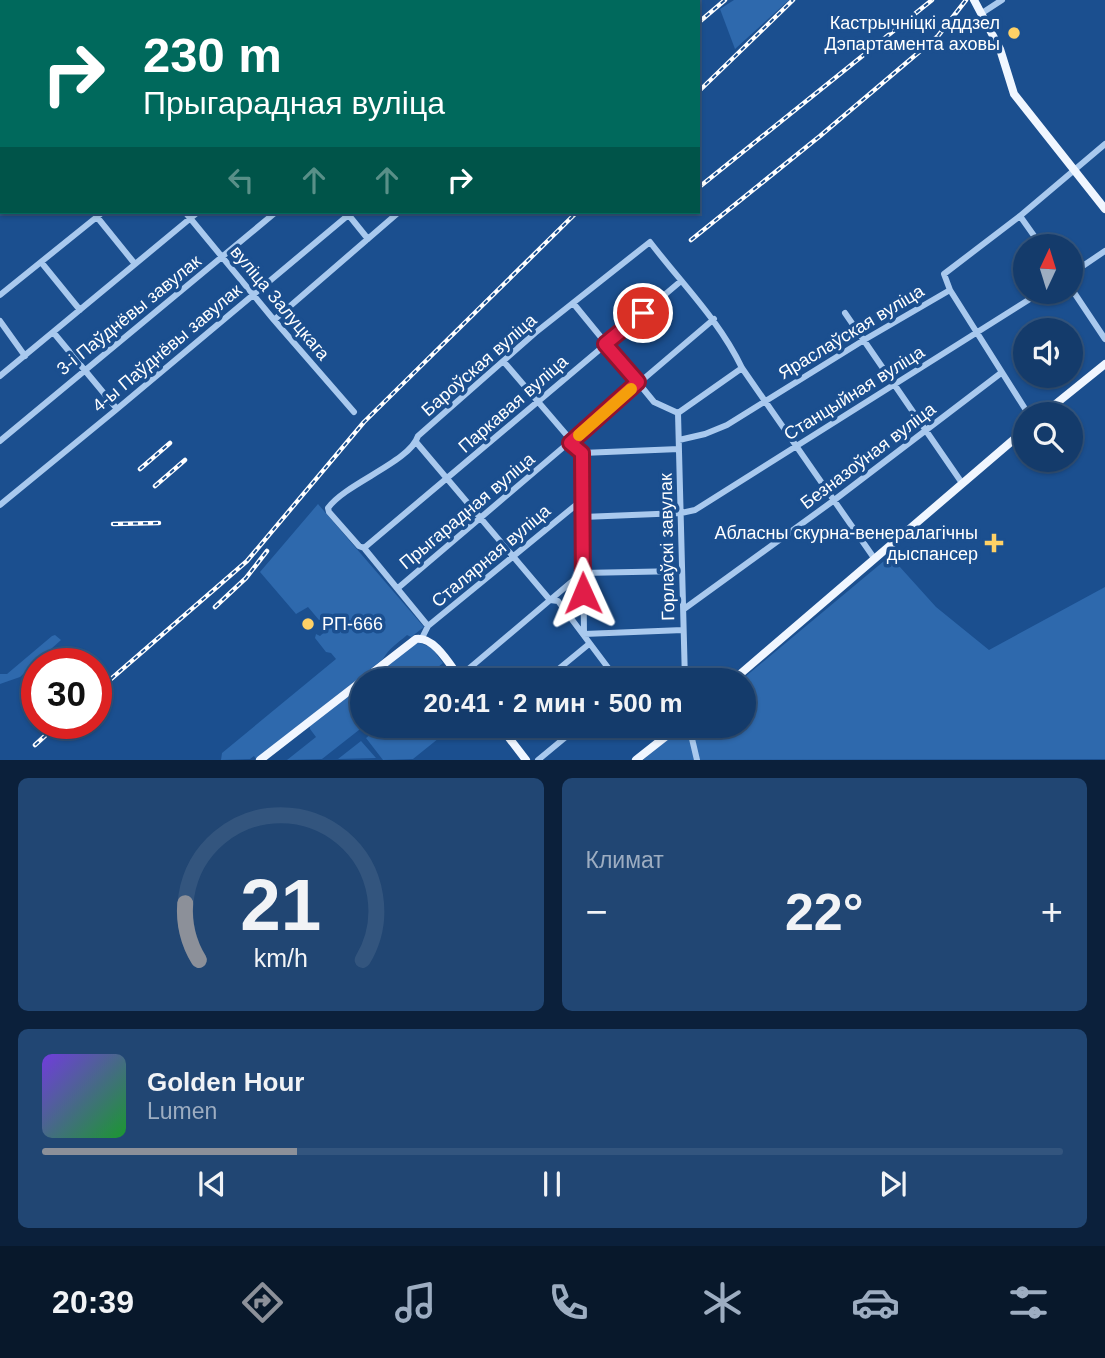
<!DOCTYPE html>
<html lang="ru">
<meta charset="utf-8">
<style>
body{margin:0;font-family:Helvetica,sans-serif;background:#214673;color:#f1f3f6;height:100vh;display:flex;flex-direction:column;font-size:26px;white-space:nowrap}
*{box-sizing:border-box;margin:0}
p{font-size:23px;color:#9dadc1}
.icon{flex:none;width:38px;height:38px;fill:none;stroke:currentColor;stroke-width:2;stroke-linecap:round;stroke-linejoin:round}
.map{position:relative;height:760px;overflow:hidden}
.side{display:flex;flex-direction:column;gap:18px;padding:18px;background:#0b203b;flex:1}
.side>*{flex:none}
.top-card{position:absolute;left:0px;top:0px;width:700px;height:214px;box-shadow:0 2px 5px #0004,0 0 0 2px #33557e;background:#00695c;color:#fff;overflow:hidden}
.needle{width:46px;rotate:4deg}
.controls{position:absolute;left:1013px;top:234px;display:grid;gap:14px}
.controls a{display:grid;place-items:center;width:70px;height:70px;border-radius:50%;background:#143b6b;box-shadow:0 2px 5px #0004,0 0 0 2px #33557e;font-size:35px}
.speed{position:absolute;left:21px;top:648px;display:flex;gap:14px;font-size:35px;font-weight:700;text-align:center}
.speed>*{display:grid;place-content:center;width:91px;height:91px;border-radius:50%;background:#143b6b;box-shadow:0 2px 5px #0004,0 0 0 2px #33557e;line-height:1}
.speed .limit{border:10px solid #d22;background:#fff;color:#111}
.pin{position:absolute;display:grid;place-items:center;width:60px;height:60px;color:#fff;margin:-30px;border:4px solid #fff;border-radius:50%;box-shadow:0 2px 7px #0007}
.me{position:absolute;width:77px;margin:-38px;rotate:359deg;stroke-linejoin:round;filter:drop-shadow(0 0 5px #0008)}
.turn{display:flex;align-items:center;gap:24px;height:147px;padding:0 28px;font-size:32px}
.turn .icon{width:91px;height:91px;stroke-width:2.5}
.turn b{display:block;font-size:49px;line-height:60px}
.lanes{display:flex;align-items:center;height:66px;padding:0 28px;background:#0003;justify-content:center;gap:35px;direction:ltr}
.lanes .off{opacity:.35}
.big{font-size:52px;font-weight:800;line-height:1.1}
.side .widget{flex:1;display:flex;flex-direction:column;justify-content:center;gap:10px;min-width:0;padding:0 24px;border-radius:10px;background:#214673}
.side .dial{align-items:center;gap:0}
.dial svg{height:182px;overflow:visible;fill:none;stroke:#33557e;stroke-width:7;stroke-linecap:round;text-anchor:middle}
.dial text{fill:#f1f3f6;stroke:none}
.song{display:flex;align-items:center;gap:21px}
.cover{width:84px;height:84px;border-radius:10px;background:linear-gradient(135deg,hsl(260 70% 55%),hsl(130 70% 35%))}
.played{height:7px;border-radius:4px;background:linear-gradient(90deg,#8c9099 25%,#33557e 25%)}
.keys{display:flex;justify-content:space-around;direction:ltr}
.heat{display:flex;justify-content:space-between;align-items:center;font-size:38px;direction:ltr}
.side .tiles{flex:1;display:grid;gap:18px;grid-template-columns:1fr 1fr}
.widget:last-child{grid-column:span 2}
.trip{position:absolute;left:350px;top:668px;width:406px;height:70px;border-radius:35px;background:#143b6b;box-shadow:0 2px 5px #0004,0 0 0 2px #33557e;font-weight:800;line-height:70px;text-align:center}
.menu{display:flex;height:112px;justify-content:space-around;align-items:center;background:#08182b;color:#9dadc1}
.menu .icon{width:49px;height:49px}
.menu .active{color:#8c9099}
.menu b{font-size:32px;color:#f1f3f6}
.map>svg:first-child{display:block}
.green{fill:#2e69ad}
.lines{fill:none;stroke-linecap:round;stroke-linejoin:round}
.minor{stroke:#a9c9ee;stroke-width:6}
.major{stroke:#f0f6ff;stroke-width:8}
.rail-casing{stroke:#fff;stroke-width:4.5}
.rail{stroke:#1b4f8f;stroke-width:2;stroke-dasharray:5;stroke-linecap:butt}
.route-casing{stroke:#92132f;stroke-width:18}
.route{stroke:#e11d48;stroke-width:12}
.slow{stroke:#f59e0b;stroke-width:12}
.poi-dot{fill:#ffd166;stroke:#1b4f8f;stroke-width:2.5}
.labels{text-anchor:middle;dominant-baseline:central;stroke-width:7;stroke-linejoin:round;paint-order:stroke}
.poi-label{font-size:18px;fill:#fff;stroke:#1b4f8f;text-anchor:end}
.street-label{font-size:18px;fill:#fff;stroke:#1b4f8f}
</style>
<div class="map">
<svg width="1105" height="760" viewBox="0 0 1105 760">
<rect width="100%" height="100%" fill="#1b4f8f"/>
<!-- green -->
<path class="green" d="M734 0H789L735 49 720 9Z
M318 504 424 627 411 637 407 635C398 643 389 648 383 659L256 759 254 756 250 759 221 760 222 753 336 659 331 653 326 652 315 638 316 634 320 636 330 627 323 618 319 620 308 607 296 614 260 572Z
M890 556 936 607 989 650 1105 587V759L643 760 684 726H744V681H740Z
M55 635 61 640 20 677 0 684V674H7L52 636Z
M418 642 432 648 443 663 421 681H366L411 645Z
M362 684 364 726 322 759 287 760 316 737 310 729V725Z
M381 726H454L413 759 383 760 366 738Z
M361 741 376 758 338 759Z"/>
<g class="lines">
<!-- minor -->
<path class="minor" d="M325 0 326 2
M524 2 525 0
M982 13 1002 0
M185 212 274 320 354 412
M347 213 368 239
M1020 216 1042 247
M97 217 135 264
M41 262 80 310
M1071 274 1105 251
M1071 288 1105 339
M950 290 1029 415
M0 295 103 212
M573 303 654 402 678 413
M845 313 962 483
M274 320 399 212
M0 321 25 356
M53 332 117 409
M504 362 582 453 584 634 683 630
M0 376 198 212
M678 413 685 681
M678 413 742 368
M679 440 705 434 727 425 864 340 950 290 944 274 1020 216 1105 144
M0 441 276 212
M416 442 550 600 558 601 618 681
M582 453 679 449
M0 505 117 409 352 212
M583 517 681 513 695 510 1041 292
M364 548 681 281
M398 588 714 319
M684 609 833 501 1001 373
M428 626 364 548 359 546 329 512 328 508C346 483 410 462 418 436L535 333 650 242C682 284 719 320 742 368L874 558
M422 638 428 626 582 500
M459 677 582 573 682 571
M544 681 589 644
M653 726 663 739
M689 726 697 760
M538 760 579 726"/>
<!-- major -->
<path class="major" d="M974 0 1000 49 1014 94 1105 209
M104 2 106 0
M0 85 2 82
M1042 415 1105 364
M732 681 1026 429
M500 726 526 760
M260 760 416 639C435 636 451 667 462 681
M636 760 679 726"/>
<!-- rail casing -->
<g class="rail-casing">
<path id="rail" d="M698 23 725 0
M698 92 793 0
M698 188 932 0
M667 213 669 212
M691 240 820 136 938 36 966 0
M140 469 170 443
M155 486 185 460
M113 524 159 523
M215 607 246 578 267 551
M96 692 247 561 364 422 577 212
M35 745 59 723"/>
</g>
<!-- rail -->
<use href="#rail" class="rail"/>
</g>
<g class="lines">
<!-- route casing -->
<g class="route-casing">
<path id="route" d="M583 593 582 453 570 443 638 382 605 344 643 313"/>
</g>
<!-- route -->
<use href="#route" class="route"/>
<!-- slow -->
<path class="slow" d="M579 435 631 389"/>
</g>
<!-- markers -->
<g class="poi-dot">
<circle cx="1014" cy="33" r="7"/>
<path d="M990.5 532.5h7v7h7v7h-7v7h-7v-7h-7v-7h7z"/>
<circle cx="308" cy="624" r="7"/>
</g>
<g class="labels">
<!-- poi labels -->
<g class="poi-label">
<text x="1000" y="23">Кастрычніцкі аддзел<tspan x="1000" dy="21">Дэпартамента аховы</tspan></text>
<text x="978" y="533">Абласны скурна-венералагічны<tspan x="978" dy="21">дыспансер</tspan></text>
<text x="322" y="624" text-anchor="start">РП-666</text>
</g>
<!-- street labels -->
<g class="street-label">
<text transform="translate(280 303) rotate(50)">вуліца Залуцкага</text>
<text transform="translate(129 315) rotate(-39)">3-і Паўднёвы завулак</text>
<text transform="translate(851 332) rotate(-31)">Яраслаўская вуліца</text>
<text transform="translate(167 348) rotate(-40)">4-ы Паўднёвы завулак</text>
<text transform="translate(479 365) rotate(-41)">Бароўская вуліца</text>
<text transform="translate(854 393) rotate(-32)">Станцыйная вуліца</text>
<text transform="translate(513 404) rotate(-41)">Паркавая вуліца</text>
<text transform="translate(868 456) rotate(-37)">Безназоўная вуліца</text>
<text transform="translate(467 511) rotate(-40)">Прыгарадная вуліца</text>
<text transform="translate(667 547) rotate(-91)">Горлаўскі завулак</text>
<text transform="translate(491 556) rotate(-40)">Сталярная вуліца</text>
</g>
</g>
</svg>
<div class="controls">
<a><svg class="needle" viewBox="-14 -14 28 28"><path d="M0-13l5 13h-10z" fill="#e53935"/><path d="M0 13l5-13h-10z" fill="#9dadc1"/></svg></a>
<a><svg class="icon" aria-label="sound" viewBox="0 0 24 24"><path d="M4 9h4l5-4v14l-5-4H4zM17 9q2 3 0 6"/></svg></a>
<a><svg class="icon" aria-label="search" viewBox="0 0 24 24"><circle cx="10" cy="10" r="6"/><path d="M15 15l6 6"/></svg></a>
</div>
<div class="speed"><div class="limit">30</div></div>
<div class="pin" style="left:643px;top:313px;background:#d93025"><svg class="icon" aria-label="arrive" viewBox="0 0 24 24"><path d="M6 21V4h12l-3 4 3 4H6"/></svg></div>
<svg class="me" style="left:583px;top:593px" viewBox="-20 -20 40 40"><path d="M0-17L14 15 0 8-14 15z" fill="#e11d48" stroke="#fff" stroke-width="4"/></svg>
<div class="trip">20:41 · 2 мин · 500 m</div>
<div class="top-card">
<div class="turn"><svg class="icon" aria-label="right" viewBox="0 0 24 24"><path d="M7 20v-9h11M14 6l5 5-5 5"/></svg><div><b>230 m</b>Прыгарадная вуліца</div></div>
<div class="lanes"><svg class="icon off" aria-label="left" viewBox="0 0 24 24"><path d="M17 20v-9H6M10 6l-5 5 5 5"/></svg><svg class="icon off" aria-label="ahead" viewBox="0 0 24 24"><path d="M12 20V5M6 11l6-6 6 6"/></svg><svg class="icon off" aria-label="ahead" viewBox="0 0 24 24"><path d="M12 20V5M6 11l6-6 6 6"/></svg><svg class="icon" aria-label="right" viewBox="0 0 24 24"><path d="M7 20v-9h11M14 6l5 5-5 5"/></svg></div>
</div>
</div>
<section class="side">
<div class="tiles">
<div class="widget dial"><svg viewBox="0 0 100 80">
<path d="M14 69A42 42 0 1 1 86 69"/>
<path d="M14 69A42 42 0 0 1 8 44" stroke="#8c9099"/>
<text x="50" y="56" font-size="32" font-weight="700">21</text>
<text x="50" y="72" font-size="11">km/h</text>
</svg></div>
<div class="widget"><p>Климат</p>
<div class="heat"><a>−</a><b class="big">22°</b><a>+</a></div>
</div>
<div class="widget">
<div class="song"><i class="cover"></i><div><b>Golden Hour</b><p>Lumen</p></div></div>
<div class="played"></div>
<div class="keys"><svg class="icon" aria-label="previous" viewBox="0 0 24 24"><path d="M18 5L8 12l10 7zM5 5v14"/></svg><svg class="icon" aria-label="pause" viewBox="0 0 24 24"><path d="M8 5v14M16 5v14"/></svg><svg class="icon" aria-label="next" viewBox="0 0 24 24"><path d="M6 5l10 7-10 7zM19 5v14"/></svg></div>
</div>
</div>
</section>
<nav class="menu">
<b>20:39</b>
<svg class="icon active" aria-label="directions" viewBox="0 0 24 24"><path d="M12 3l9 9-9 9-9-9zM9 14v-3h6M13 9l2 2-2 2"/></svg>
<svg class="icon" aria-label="music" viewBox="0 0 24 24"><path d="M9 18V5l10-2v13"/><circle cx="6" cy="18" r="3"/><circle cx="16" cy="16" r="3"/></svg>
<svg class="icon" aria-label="phone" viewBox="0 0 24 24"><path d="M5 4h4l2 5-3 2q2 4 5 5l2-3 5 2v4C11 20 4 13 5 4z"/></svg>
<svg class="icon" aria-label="climate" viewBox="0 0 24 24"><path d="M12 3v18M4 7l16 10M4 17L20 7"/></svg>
<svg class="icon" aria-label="car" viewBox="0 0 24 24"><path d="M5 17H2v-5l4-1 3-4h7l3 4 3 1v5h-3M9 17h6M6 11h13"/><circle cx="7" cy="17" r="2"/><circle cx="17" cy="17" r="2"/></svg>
<svg class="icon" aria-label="filters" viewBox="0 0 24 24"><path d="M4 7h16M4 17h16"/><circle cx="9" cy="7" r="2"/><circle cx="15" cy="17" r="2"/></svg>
</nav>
